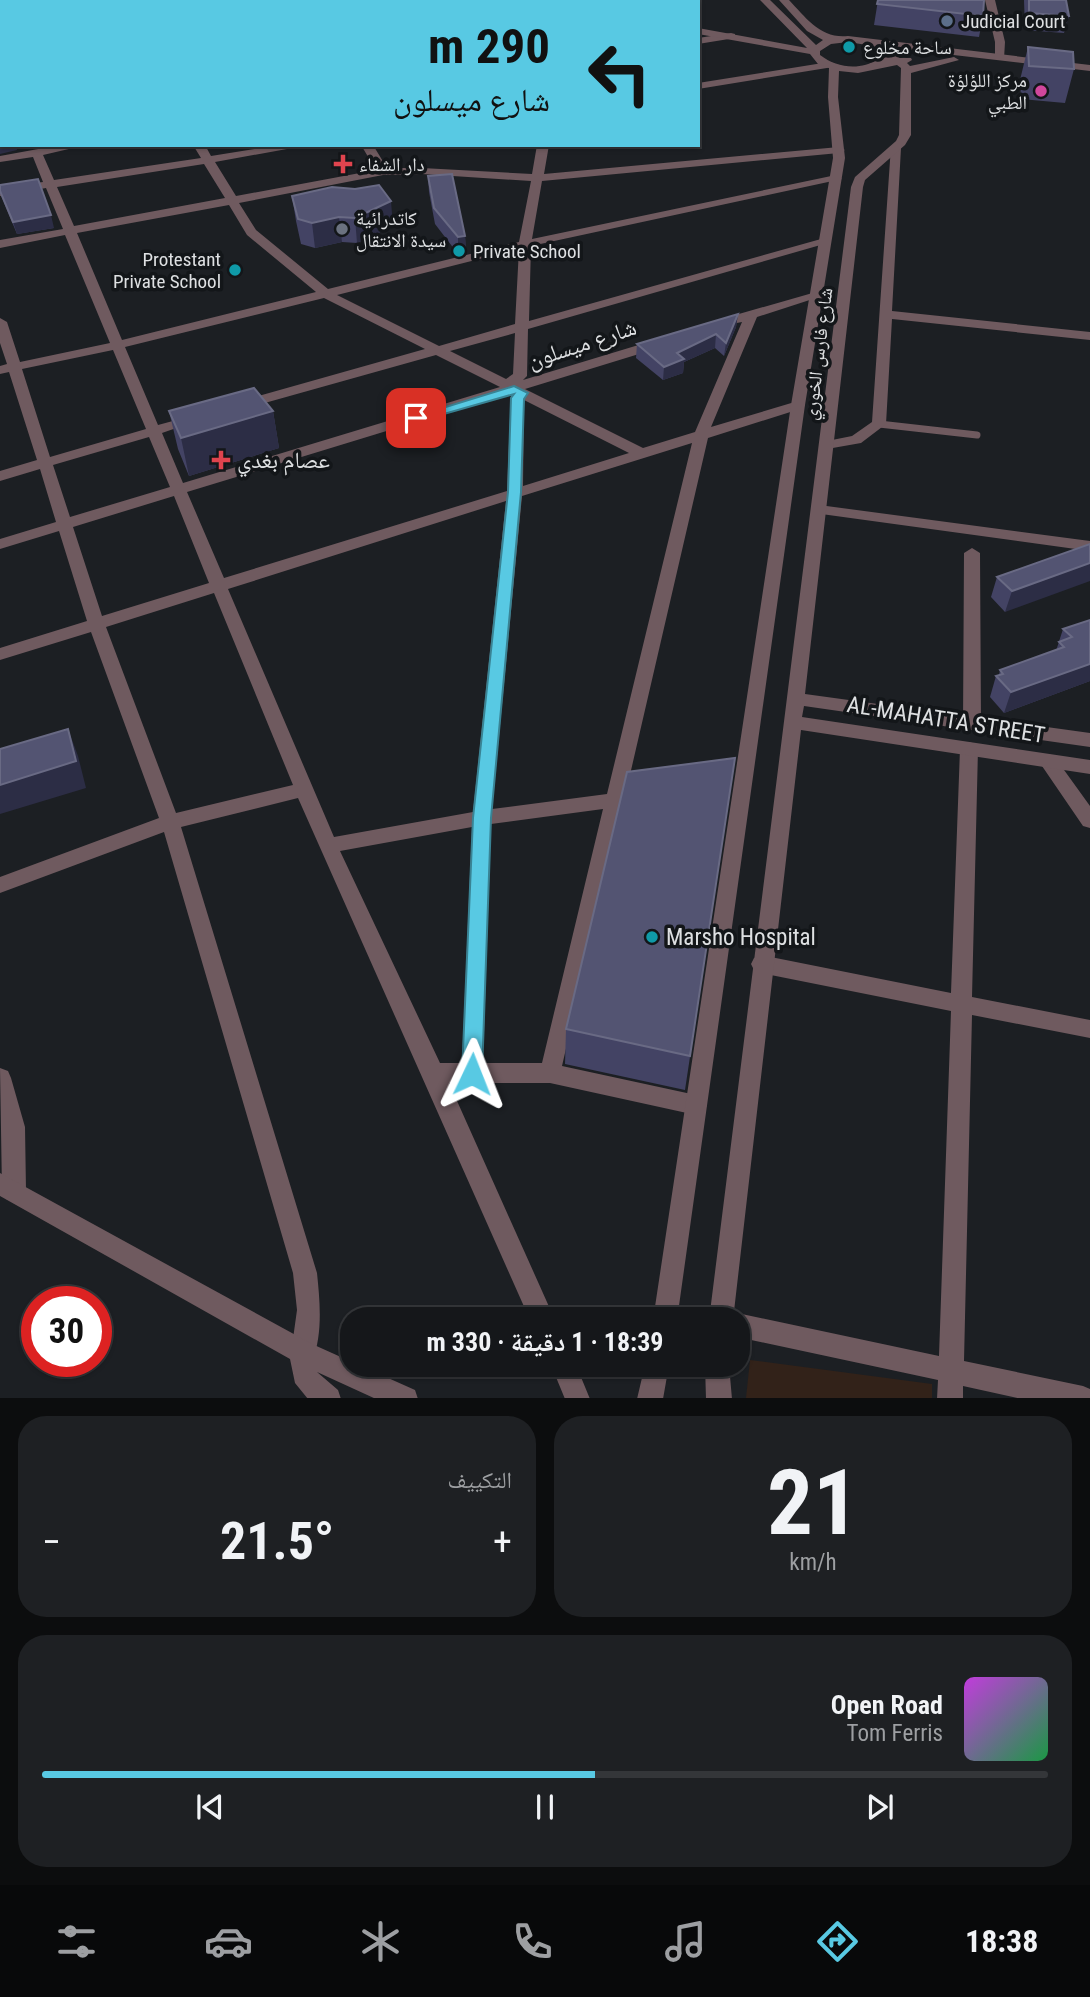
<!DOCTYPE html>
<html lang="ar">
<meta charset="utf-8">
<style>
body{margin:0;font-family:"Roboto Condensed","Noto Naskh Arabic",sans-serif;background:#1e2023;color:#f1f3f6;direction:rtl;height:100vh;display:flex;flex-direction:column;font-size:26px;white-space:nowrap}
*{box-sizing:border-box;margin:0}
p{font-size:23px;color:#9d9fa2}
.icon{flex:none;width:38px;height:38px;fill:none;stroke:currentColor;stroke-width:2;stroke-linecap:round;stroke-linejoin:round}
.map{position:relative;height:1398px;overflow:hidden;direction:ltr}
.sheet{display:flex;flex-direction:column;gap:18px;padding:18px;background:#0c0d0e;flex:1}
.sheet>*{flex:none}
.guide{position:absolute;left:0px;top:0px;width:700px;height:147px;box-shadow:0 2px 5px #0004,0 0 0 2px #343639;direction:rtl;background:#58c9e3;color:#111;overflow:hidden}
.speed{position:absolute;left:21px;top:1286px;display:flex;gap:14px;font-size:35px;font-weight:700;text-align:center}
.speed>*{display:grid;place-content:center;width:91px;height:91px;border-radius:50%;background:#15171a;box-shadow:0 2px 5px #0004,0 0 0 2px #343639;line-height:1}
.speed .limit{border:10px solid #d22;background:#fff;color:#111}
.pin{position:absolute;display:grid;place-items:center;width:60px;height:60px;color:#fff;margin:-30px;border-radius:14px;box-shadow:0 4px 10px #0006}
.me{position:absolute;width:77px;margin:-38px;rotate:2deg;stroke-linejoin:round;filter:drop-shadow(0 0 5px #0008)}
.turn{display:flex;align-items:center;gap:24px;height:147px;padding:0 35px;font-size:32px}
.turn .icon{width:91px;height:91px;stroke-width:2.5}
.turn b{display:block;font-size:49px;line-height:60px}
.big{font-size:52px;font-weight:700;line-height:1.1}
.sheet .card{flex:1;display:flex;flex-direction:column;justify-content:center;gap:10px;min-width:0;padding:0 24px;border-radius:28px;background:#1e2023}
.sheet .dial{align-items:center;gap:0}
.dial b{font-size:91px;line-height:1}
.song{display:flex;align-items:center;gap:21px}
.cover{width:84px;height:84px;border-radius:10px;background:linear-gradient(135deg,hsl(290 70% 55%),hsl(140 70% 35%))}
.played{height:7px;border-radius:4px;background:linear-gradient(90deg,#58c9e3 55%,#343639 55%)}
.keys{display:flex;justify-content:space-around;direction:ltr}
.heat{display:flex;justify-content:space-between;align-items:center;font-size:38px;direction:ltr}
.sheet .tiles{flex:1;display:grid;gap:18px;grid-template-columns:1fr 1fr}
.card:last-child{grid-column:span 2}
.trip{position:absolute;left:340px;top:1307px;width:410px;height:70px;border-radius:28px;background:#15171a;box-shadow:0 2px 5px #0004,0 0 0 2px #343639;font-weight:700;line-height:70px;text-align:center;direction:rtl}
.tab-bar{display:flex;height:112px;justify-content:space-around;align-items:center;background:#08090a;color:#9d9fa2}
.tab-bar .icon{width:49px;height:49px}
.tab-bar .current{color:#58c9e3}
.tab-bar b{font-size:32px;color:#f1f3f6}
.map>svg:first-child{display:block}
.commercial{fill:#322219}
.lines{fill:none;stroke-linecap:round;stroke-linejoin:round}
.service{stroke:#6f5a5f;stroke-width:7}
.minor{fill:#6f5a5f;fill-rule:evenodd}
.tertiary{fill:#6f5a5f;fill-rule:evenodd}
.wall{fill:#434364}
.shaded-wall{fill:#2c2d45}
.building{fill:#535472;stroke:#696a84;stroke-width:2}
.route{fill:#58c9e3;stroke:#398394;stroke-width:2}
.service-dot{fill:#5c6f8a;stroke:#131619;stroke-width:2.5}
.culture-dot{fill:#0f9aa8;stroke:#131619;stroke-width:2.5}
.hotel-dot{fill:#d1479c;stroke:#131619;stroke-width:2.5}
.health-dot{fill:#e0444e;stroke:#131619;stroke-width:2.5}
.worship-dot{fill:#6b7280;stroke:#131619;stroke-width:2.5}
.labels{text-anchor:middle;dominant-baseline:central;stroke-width:7;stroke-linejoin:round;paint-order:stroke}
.far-poi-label{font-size:19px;fill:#dee0e2;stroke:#131619;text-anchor:start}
.far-street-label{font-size:19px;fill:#dee0e2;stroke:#131619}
.street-label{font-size:23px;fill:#dee0e2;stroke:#131619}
.poi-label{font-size:23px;fill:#dee0e2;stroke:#131619;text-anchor:start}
</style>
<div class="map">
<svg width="1090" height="1399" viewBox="0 0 1090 1399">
<rect width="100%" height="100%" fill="#1c1f23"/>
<!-- commercial -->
<path class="commercial" d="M750 1360 932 1384V1398H746Z"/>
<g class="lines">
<!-- service -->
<path class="service" d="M879 424 977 435"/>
<!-- minor -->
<path class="minor" d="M87 0H97V2H87Z
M257 0H267L256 2Z
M275 0H285L274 2Z
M348 0H358L346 2Z
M556 0H566V2H556Z
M648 0H658L659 2H649Z
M985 0H995L1005 42 1004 59 995 57V42Z
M0 22H2V28H0Z
M731 33 735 34V38L698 44V38Z
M0 48H2V54H0Z
M829 62 833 63V67L698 89V83Z
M0 66H2V74H0Z
M60 145H86L43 155 54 180 201 158 193 145H205L211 156 280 145H309L215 162 236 196 376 170 361 145H373L387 168H422L532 174 537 145H549L544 174 839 147 845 150 839 153 542 181 532 239 836 175 842 179 531 246 529 321 821 239 831 242 528 329 527 376 523 380 655 340H665V346L525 389 643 448 695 432 742 322 711 328V322L816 292 822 296 757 317 711 427 798 401 805 405 803 408 708 438 626 792 633 794 635 799 633 804 622 807 562 1066 696 1095 704 1098 707 1105 704 1112 696 1115 550 1083H449L555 1320H530L298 798 181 827 317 1273C320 1302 323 1334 312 1362L303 1365 294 1362 291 1353 297 1310 293 1273 164 832 0 893V877L159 818 91 632 0 660V648L87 621 59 531 0 549V539L56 522 40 469 0 481V471L37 460 9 372 0 374V366L7 364 0 343V318L7 322 20 362 110 343 65 235 0 248V240L63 229 46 188 0 196V188L43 182 33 157 0 162V156ZM204 164 225 198 74 226 57 187ZM422 174 531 181 519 242 328 289 256 230 239 203 383 175ZM229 205 247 235 316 292 122 340 77 233ZM519 249 515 324 439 346 337 295ZM324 298 425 349 237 402V408H247L436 355 500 387 183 483 162 433 202 419 195 415 158 425 125 347ZM515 333 513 374 506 379 450 351ZM113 350 146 429 50 457 22 369ZM511 393 507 491 224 578 187 492ZM524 400 629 453 523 486ZM149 437 170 487 70 517 53 465ZM692 443 607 794 492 809 522 496ZM174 496 209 583 102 616 73 527ZM506 501 473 812 334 837 228 589ZM214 593 293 785 176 813 106 627ZM603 809 542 1063H483L491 824ZM472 827 462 1063H440L340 851Z
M891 146 901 148 892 311 1090 332V340L892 319 886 424 861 443 827 449 822 448V442L852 436 872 422Z
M819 505 1090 541V551L814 513 811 510 814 507Z
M972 548 980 553 981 724 978 729H966L963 724 964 553Z
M969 742 975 744 978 749 972 997 1090 1020V1038L972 1015 964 1361 1083 1386 1090 1389V1399H1022L963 1386V1399H937L938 1380 737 1337V1320H727L737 1313 939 1356 951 1011 761 973 754 970 751 964 754 958 761 955 951 993 960 749 963 744Z
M1048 754 1054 756 1090 806V828L1083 826 1042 766 1039 761 1042 756Z
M0 1068 8 1071 11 1078 25 1127 26 1191 22 1199 14 1202 6 1199 2 1191Z
M551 1365H576L590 1399H565Z"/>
<!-- tertiary -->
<path class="tertiary" d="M477 0H497L499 2H478Z
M760 0H770L816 45 823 40 807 31 779 0H789C806 18 821 39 848 36L1090 65V71L885 47 900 58H911L912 60 907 63 910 66 954 57 959 60 911 73V135L905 145 865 180 863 187 805 694 1090 733V747L804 706 802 717 1090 760V774L801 730 733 1320H709L851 187 855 177 896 141 899 135 901 68 897 65 858 73 839 71 838 97 845 158 805 405 677 1320H653L791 405 833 158 828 97 829 68 818 64 810 54 698 34V28L807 48ZM848 42 867 45 879 54 878 59C860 71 837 68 820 55V51L831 44Z
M0 1173 312 1344 352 1362V1365H359L415 1390 418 1399H376L317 1372 338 1390 341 1399H308L295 1383 290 1359 0 1196Z
M645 1365H669L663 1399H637Z
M705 1365H729L732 1399H706Z"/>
</g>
<!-- wall -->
<path class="wall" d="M161 0H253L252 2H161Z
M878 0 983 16 979 37 874 25Z
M1024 0H1066L1069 16 1064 33 1025 30Z
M1028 47 1074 69 1065 103 1021 99 1020 80Z
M428 176 465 236 466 252 458 254 435 224 429 192Z
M0 185 54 228 17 234 2 198 0 193Z
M292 196 393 226 357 243 342 242 315 248 301 244 296 221Z
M738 314 736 327 724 356 715 348 684 362 683 373 663 380 636 358 637 344Z
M169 411H273L279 448 189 476 178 449Z
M1090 544 1005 612 991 597 997 577Z
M1090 620V681L1004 713 990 697 996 676 999 675 1000 670 1056 651 1063 629Z
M735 758 685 1090 565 1064 566 1029Z"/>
<!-- shaded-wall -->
<path class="shaded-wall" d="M0 126H2V145H16L17 150 0 154Z
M391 201 393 226 357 243 355 218Z
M51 215 54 228 17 234 13 222Z
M339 217 342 242 315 248 312 223Z
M465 236 466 252 458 254V237Z
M738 314 736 327 724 356 726 343Z
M716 334 715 348 684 362 683 373 663 380 664 367 677 353Z
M273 411 279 448 189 476 181 438Z
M1090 563V581L1005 612 1012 591Z
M1090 664V681L1004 713 1011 692Z
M68 729 78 756 86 788 0 814V785Z"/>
<!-- building -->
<path class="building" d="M878 0H984L983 16 877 4Z
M1029 0H1066L1069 16 1029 13Z
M1028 47 1073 52 1074 69 1029 66Z
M0 100 2 104V126H0Z
M452 174 465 236 458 237 434 208 428 176Z
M38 179 51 215 13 222 0 191V185Z
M379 185 391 201 355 218 339 217 312 223 298 219 292 196 332 187 355 189Z
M738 314 726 343 716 334 677 353 684 359 664 367 637 344Z
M254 388 273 411 181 438 169 411Z
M1090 544V563L1012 591 997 577Z
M1090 620V664L1011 692 996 676 1003 674 1000 670 1064 647 1059 642 1072 637 1063 629Z
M68 729 76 761 0 785V749Z
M735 758 690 1056 566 1029 627 772Z"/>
<!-- route -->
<path class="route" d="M514 386 528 393 524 399 521 492 491 818 482 1074 479 1080 472 1083 465 1080 462 1074 473 818 508 492 511 398 514 394 416 422 410 418Z"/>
<!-- markers -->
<circle class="service-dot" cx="947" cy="21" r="7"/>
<g class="culture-dot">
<circle cx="849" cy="47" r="7"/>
<circle cx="459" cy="251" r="7"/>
<circle cx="235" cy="270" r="7"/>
<circle cx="652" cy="937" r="7"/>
</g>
<circle class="hotel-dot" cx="1041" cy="91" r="7"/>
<g class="health-dot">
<path d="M339.5 153.5h7v7h7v7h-7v7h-7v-7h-7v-7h7z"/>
<path d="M217.5 449.5h7v7h7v7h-7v7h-7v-7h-7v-7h7z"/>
</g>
<circle class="worship-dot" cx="342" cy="229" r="7"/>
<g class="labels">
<!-- far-poi labels -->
<g class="far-poi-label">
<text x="961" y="21">Judicial Court</text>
<text x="863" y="47">ساحة مخلوع</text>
<text x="1027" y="80" text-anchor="end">مركز اللؤلؤة<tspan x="1027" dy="22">الطبي</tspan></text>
<text x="359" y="164">دار الشفاء</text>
<text x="356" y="218">كاتدرائية<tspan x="356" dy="22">سيدة الانتقال</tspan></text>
<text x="473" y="251">Private School</text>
<text x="221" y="259" text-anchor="end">Protestant<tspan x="221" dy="22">Private School</tspan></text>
</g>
<!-- far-street labels -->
<g class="far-street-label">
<text transform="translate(818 354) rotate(-83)">شارع فارس الخوري</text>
</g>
<!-- street labels -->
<g class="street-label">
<text transform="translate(582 344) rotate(-18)">شارع ميسلون</text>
<text transform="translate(946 720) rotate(9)">AL-MAHATTA STREET</text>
</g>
<!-- poi labels -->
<g class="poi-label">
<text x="237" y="460">عصام بغدي</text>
<text x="666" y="937">Marsho Hospital</text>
</g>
</g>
</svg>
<div class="speed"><div class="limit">30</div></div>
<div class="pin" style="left:416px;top:418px;background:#d93025"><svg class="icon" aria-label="arrive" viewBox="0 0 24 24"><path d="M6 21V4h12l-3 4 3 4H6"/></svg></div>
<svg class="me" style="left:472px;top:1074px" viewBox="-20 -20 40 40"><path d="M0-17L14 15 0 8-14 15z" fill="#58c9e3" stroke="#fff" stroke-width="4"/></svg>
<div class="trip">18:39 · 1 دقيقة · 330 m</div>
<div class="guide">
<div class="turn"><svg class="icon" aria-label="left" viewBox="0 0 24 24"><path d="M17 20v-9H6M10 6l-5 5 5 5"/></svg><div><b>290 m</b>شارع ميسلون</div></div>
</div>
</div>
<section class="sheet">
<div class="tiles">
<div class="card dial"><b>21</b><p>km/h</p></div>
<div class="card"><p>التكييف</p>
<div class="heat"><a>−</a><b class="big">21.5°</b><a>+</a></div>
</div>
<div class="card">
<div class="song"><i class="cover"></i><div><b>Open Road</b><p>Tom Ferris</p></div></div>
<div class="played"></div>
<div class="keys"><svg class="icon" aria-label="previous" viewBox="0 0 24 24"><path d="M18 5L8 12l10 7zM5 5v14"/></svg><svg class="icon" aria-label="pause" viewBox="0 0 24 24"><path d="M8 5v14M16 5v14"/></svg><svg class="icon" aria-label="next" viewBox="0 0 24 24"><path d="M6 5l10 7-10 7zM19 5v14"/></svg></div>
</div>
</div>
</section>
<nav class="tab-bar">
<b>18:38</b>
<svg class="icon current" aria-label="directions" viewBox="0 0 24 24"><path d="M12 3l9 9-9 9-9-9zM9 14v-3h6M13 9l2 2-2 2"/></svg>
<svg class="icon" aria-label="music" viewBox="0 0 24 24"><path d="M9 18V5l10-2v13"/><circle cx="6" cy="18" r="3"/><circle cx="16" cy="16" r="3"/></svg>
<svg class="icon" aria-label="phone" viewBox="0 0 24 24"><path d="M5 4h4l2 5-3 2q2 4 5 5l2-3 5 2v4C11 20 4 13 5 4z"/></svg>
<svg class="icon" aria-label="climate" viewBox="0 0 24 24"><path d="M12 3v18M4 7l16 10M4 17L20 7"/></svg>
<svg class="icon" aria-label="car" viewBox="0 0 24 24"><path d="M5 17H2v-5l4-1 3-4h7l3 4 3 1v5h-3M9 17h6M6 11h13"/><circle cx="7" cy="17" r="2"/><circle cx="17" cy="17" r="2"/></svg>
<svg class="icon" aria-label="filters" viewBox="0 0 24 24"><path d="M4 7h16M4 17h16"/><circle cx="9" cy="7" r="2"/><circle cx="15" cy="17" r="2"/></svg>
</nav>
